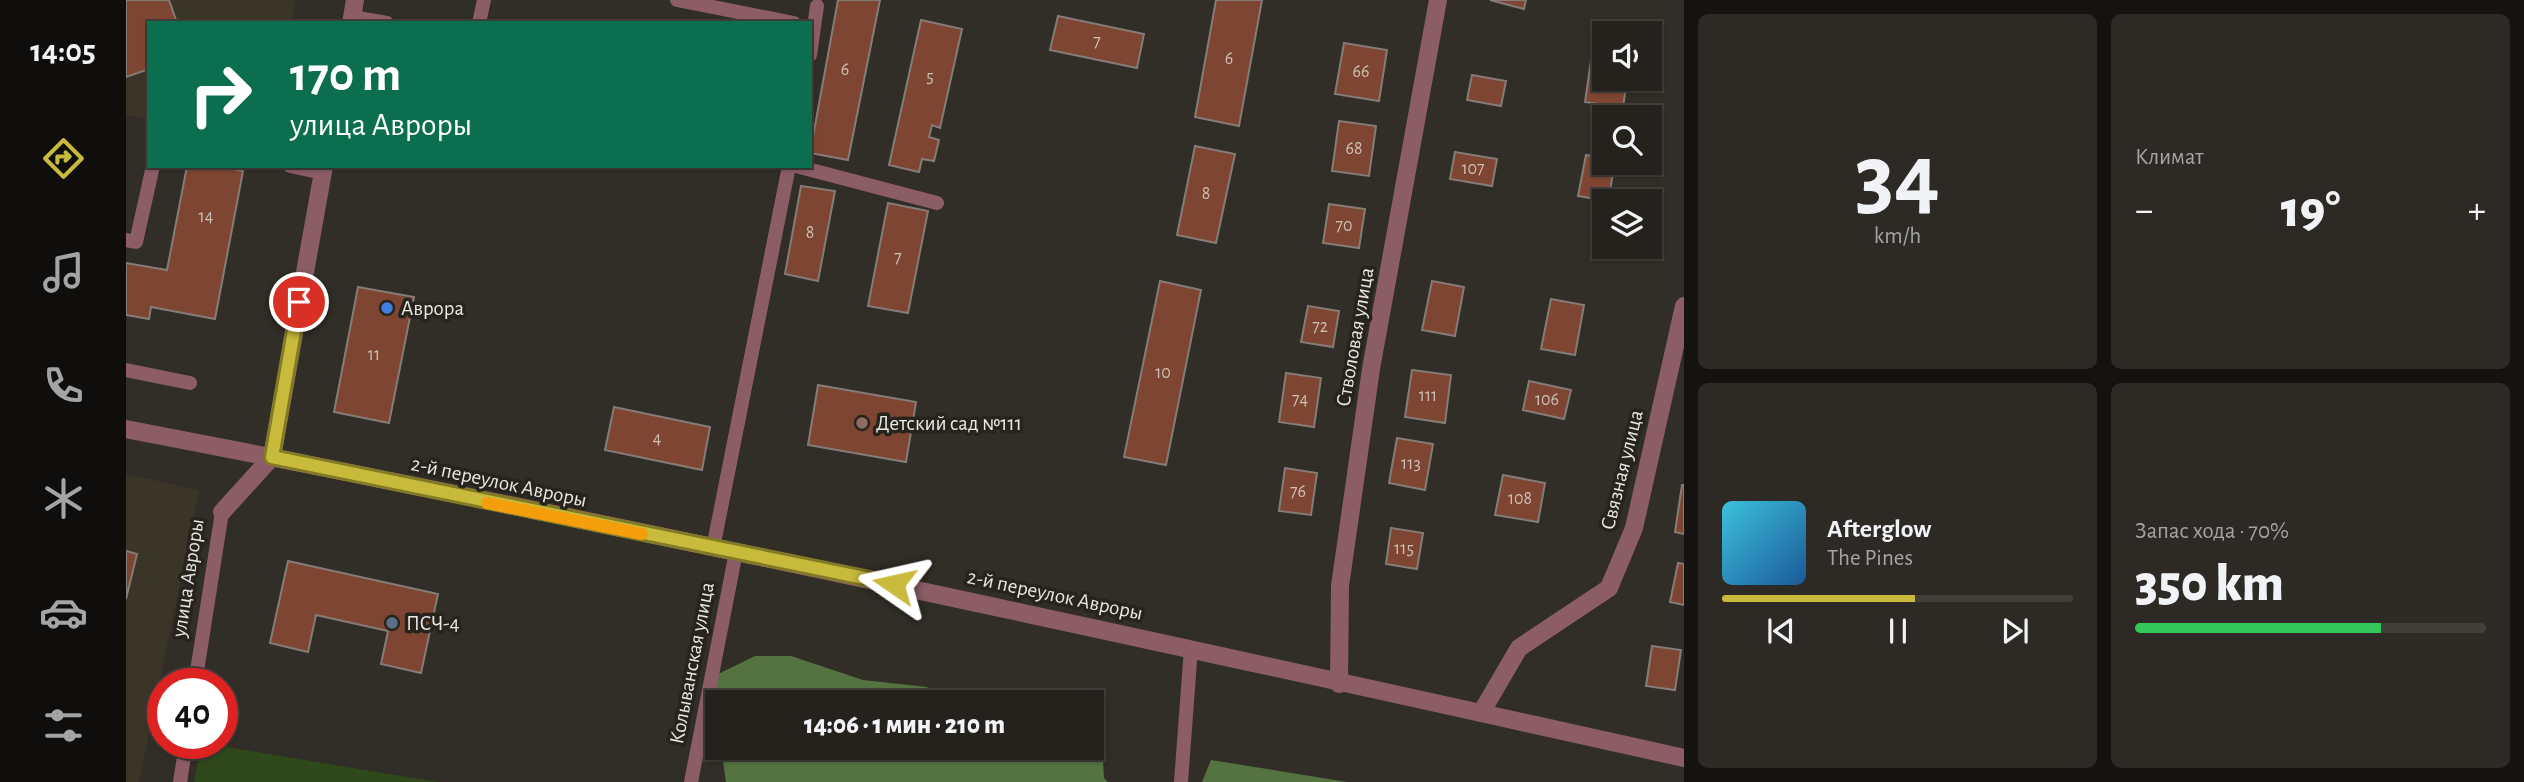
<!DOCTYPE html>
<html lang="ru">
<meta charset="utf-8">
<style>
body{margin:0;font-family:"Alegreya Sans",sans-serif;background:#2d2a26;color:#f1f3f6;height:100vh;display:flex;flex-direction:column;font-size:26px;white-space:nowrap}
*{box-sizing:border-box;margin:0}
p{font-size:23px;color:#a3a4a4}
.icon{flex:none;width:38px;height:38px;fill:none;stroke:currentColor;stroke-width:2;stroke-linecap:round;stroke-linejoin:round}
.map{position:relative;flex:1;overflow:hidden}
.details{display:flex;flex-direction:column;gap:14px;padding:14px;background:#141310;width:840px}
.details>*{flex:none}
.guide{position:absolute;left:21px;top:21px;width:665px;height:147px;border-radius:0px;box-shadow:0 2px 5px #0004,0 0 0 2px #423f3b;background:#0b6e4f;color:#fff;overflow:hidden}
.tools{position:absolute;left:1466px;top:21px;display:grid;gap:14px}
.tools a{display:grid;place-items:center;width:70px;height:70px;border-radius:0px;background:#25221d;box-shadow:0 2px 5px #0004,0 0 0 2px #423f3b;font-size:35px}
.speed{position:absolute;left:21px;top:668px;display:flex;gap:14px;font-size:35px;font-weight:700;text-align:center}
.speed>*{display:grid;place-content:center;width:91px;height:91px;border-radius:50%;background:#25221d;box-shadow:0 2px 5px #0004,0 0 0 2px #423f3b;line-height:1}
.speed .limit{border:10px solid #d22;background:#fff;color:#111}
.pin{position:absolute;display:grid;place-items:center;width:60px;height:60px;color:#fff;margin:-30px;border:4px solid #fff;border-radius:50%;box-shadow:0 2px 7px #0007}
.me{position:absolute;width:77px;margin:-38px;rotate:281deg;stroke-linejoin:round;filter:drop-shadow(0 0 5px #0008)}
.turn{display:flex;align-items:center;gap:24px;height:147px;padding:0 28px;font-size:32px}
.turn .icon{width:91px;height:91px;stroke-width:2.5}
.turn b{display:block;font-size:49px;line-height:60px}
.big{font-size:52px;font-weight:800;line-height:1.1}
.details .widget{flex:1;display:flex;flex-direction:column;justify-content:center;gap:10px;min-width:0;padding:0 24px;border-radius:10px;background:#2d2a26}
.details .dial{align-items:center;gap:0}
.dial b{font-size:91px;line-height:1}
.song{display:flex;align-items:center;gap:21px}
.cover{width:84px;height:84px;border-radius:10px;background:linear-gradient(135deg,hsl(190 70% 55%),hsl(210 70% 35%))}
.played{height:7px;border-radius:4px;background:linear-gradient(90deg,#c8bb3b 55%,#423f3b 55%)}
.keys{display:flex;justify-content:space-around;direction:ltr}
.heat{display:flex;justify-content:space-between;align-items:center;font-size:38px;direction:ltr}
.charge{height:10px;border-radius:5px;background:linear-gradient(90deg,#34c759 70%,#423f3b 0)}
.details .tiles{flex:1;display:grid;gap:14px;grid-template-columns:repeat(2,1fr)}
.trip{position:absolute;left:579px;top:690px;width:399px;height:70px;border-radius:0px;background:#25221d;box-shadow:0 2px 5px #0004,0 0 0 2px #423f3b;font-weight:800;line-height:70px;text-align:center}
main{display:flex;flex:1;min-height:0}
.dock{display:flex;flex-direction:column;width:126px;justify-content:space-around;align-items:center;background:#0f0e0c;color:#a3a4a4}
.dock .icon{width:49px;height:49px}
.dock .active{color:#c8bb3b}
.dock b{font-size:32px;color:#f1f3f6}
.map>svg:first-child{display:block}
.built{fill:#3b3528}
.green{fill:#2e471b}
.forest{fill:#557341}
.building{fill:#7e4632;stroke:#857b77;stroke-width:2}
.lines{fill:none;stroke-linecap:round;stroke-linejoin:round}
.service{stroke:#8c5d67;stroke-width:14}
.minor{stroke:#8c5d67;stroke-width:18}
.tertiary{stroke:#8c5d67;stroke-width:18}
.route-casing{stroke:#827a26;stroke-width:18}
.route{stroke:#c8bb3b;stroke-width:12}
.slow{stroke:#f59e0b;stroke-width:12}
.shop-dot{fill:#3f7fe0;stroke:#27241d;stroke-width:2.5}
.education-dot{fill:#8d6e63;stroke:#27241d;stroke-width:2.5}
.service-dot{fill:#5c6f8a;stroke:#27241d;stroke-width:2.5}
.labels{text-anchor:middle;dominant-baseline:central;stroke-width:7;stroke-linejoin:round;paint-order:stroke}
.number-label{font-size:18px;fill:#cebfb6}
.poi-label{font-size:21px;fill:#e9e7e2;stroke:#27241d;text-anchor:start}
.street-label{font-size:21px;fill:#e9e7e2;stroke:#27241d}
</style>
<main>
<nav class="dock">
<b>14:05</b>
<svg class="icon active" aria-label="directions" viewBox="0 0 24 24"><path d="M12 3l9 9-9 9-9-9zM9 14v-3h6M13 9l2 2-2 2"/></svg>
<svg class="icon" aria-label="music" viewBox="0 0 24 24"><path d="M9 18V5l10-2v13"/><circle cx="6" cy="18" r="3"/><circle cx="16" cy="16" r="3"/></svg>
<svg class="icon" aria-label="phone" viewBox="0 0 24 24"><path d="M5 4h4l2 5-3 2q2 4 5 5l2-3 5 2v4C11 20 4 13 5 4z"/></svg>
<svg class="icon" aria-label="climate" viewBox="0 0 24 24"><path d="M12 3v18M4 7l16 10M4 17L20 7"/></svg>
<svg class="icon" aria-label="car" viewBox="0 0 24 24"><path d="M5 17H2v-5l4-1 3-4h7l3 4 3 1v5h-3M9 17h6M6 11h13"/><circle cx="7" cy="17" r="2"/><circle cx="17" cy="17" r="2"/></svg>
<svg class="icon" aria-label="filters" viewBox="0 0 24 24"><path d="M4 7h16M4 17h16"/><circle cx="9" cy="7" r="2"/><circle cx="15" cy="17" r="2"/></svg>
</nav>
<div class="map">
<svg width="1558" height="782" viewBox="0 0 1558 782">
<rect width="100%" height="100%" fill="#312e27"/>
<!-- built -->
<path class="built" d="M0 0H169L165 23H23V119L0 115Z
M0 474 73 490 13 782H0Z"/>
<!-- green -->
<path class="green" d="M75 744H82L312 782H68Z"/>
<!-- forest -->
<path class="forest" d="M629 656H665L737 680 801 687 813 702H592L591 726 584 678Z
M966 725 975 726 978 778 982 782H600L595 747H966Z
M1085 760 1221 782H1076Z"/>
<!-- building -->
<path class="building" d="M0 0H43L51 23H23V69L0 77Z
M712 0H754L722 160 684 153Z
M1090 0H1136L1113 126 1069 117Z
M1364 0H1400L1398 9Z
M932 16 1018 34 1011 68 924 50Z
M795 20 836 29 814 128 806 125 803 137 813 140 808 161 796 159 793 172 763 165Z
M1218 43 1261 50 1253 101 1209 94Z
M1466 54 1479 56V79H1501L1497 108 1459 102Z
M1346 75 1380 81 1375 106 1341 100Z
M1213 121 1250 126 1243 176 1206 171Z
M1069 146 1109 154 1090 243 1051 235Z
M1329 152 1371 159 1366 186 1324 179Z
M1460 155 1479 158V163H1489L1482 201 1452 196Z
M61 166H92L117 171 89 319 25 307 23 319 0 315V263L41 270Z
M675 186 709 191 692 281 659 274Z
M762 203 802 211 782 313 742 306Z
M1203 204 1239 209 1233 248 1197 243Z
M1034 281 1075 290 1040 465 998 457Z
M1306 281 1338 287 1329 336 1296 330Z
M232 287 288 297 263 423 208 412Z
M1425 299 1458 305 1449 355 1415 349Z
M1182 306 1213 311 1207 347 1175 342Z
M1286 370 1325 375 1319 423 1279 417Z
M1160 373 1195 378 1188 427 1153 422Z
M1403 381 1445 390 1438 419 1397 410Z
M692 385 790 402 780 462 682 445Z
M488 407 584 427 576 470 479 450Z
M1271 438 1307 444 1299 490 1263 483Z
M1159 468 1191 473 1185 515 1153 511Z
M1377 475 1419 483 1412 522 1369 515Z
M1556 485H1558V534L1549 532Z
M1265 528 1297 533 1291 569 1260 564Z
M0 551 11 554 0 599Z
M162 561 312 594 295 673 255 664 262 631 190 615 182 652 144 643Z
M1552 563 1558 564V605L1544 602Z
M1526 646 1555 650 1549 690 1520 686Z"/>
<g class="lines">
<!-- service -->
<path class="service" d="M551 0 668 23
M226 17 261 23
M353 23 358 0
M684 55 691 6
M164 166 197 173
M670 166 811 203
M0 240 10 242 27 166
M0 370 64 383
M587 548 663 166
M69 684 96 512
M54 782 60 744
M565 782 610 552
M1055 782 1065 648"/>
<!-- minor -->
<path class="minor" d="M1213 684 1214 586 1245 369 1312 0
M1355 713 1393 648 1483 588 1508 528 1558 306"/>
<!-- tertiary -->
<path class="tertiary" d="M225 23 229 0
M0 429C521 529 1040 643 1558 758
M96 512 146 457 198 166"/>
</g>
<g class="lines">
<!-- route casing -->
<g class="route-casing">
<path id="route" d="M173 302 146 457 768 584"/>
</g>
<!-- route -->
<use href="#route" class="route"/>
<!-- slow -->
<path class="slow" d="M361 503 516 534"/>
</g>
<!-- markers -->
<circle class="shop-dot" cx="261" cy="308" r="7"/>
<circle class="education-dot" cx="736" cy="423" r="7"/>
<circle class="service-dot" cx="266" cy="623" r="7"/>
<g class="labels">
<!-- number labels -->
<g class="number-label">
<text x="971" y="42">7</text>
<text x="1103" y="59">6</text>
<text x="719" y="70">6</text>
<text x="1235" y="72">66</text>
<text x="804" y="77">5</text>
<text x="1228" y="149">68</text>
<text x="1347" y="169">107</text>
<text x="1080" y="194">8</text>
<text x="80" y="217">14</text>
<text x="1218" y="226">70</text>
<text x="684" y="233">8</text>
<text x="772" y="258">7</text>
<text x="1194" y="327">72</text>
<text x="248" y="355">11</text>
<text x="1037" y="373">10</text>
<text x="1302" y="396">111</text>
<text x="1174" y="400">74</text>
<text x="1421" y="400">106</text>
<text x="531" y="439">4</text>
<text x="1285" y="464">113</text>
<text x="1172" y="492">76</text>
<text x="1394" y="499">108</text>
<text x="1278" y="549">115</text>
</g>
<!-- poi labels -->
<g class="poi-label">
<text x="275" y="308">Аврора</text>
<text x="750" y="423">Детский сад №111</text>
<text x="280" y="623">ПСЧ-4</text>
</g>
<!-- street labels -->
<g class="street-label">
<text transform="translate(1229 337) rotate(-80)">Стволовая улица</text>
<text transform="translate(1496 470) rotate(-76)">Связная улица</text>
<text transform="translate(373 482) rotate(12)">2-й переулок Авроры</text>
<text transform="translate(62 578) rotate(-81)">улица Авроры</text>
<text transform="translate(929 595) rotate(12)">2-й переулок Авроры</text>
<text transform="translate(566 663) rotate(-79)">Колыванская улица</text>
</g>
</g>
</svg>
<div class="tools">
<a><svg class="icon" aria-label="sound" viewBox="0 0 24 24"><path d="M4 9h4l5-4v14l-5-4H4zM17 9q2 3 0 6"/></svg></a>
<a><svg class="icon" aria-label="search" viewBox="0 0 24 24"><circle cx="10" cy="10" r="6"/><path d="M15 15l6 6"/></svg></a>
<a><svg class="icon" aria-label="layers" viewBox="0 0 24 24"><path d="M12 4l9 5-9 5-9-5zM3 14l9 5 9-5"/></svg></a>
</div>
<div class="speed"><div class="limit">40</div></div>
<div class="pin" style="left:173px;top:302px;background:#d93025"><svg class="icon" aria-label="arrive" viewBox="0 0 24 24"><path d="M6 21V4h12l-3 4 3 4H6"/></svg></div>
<svg class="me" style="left:768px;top:584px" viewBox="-20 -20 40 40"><path d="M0-17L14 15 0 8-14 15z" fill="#c8bb3b" stroke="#fff" stroke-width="4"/></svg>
<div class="trip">14:06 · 1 мин · 210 m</div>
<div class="guide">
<div class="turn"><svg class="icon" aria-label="right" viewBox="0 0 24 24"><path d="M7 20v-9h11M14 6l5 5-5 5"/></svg><div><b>170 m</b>улица Авроры</div></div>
</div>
</div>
<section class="details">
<div class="tiles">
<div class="widget dial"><b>34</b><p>km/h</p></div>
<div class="widget"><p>Климат</p>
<div class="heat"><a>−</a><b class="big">19°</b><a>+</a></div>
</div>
<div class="widget">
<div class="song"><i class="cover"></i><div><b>Afterglow</b><p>The Pines</p></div></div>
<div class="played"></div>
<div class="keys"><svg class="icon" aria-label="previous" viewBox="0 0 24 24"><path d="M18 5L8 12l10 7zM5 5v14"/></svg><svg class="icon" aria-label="pause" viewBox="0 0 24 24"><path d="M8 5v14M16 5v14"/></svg><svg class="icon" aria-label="next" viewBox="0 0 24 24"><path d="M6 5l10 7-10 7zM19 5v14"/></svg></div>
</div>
<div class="widget"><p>Запас хода · 70%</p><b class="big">350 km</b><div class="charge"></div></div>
</div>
</section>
</main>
